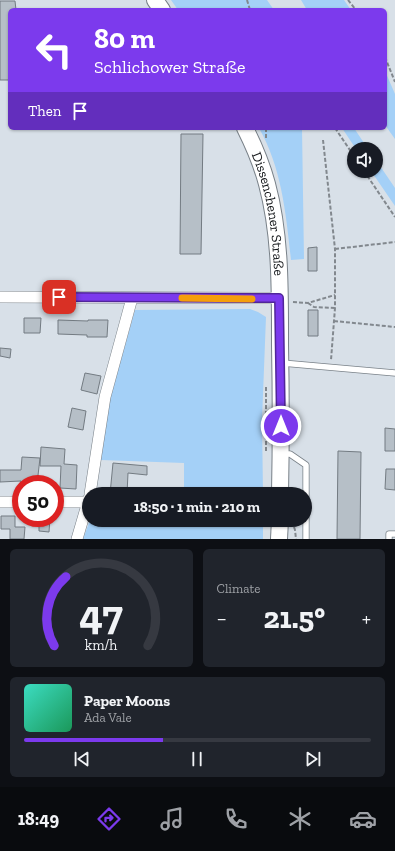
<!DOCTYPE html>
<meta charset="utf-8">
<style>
body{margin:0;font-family:"Zilla Slab",serif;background:#20242c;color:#f1f3f6;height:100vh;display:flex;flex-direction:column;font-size:15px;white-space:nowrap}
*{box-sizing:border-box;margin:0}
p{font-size:13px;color:#9ea1a6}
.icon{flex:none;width:22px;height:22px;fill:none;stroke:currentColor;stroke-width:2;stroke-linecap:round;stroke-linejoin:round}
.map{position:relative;height:539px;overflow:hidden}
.sheet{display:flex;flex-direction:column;gap:10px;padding:10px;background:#0d0f14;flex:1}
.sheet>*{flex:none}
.guide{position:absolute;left:8px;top:8px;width:379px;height:122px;border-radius:6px;box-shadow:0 1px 3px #0004;background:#7c3aed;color:#fff;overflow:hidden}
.tools{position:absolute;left:347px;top:142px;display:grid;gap:8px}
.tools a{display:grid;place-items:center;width:36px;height:36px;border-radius:50%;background:#171b24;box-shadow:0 1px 3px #0004;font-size:20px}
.speed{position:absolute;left:12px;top:475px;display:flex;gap:8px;font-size:20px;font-weight:700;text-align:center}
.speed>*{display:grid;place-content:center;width:52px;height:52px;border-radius:50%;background:#171b24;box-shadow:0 1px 3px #0004;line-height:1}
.speed .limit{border:6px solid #d22;background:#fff;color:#111}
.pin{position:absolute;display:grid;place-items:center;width:34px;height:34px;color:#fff;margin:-17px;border-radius:8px;box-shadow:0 2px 6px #0006}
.me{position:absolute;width:44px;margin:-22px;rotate:0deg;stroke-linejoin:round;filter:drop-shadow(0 0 3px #0008)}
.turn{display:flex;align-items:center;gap:14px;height:84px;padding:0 20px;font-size:18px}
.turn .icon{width:52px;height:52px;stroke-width:2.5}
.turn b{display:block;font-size:28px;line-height:34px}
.then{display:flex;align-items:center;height:38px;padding:0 20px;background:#0003;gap:8px;font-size:15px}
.big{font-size:30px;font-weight:800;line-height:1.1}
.sheet .tile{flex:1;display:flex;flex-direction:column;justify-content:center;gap:6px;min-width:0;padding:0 14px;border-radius:6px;background:#20242c}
.sheet .dial{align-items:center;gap:0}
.dial svg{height:104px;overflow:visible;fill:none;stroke:#363941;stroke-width:7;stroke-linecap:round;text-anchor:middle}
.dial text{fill:#f1f3f6;stroke:none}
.song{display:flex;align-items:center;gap:12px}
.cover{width:48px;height:48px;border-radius:6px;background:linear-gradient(135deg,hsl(170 70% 55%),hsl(150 70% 35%))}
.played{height:4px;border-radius:2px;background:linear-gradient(90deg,#7c3aed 40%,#363941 40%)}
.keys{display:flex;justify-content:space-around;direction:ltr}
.heat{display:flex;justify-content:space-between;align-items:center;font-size:22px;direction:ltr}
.sheet .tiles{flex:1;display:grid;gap:10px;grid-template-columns:1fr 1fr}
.tile:last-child{grid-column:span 2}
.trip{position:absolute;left:82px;top:487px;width:230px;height:40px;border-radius:20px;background:#171b24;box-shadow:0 1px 3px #0004;font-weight:800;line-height:40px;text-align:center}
.tab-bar{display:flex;height:64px;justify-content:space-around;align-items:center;background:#090b0e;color:#9ea1a6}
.tab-bar .icon{width:28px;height:28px}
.tab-bar .selected{color:#7c3aed}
.tab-bar b{font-size:18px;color:#f1f3f6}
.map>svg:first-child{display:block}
.green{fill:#a4d0f7}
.building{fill:#b6bfc7;stroke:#737b82}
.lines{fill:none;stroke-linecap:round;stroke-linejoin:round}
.lane-casing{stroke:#798188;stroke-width:7}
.street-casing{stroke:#798188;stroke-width:12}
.secondary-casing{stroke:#798188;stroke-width:18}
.path{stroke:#82888e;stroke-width:2;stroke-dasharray:4 2;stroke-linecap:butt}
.lane{stroke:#fff;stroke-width:5.5}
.street{stroke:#fff;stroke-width:11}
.secondary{stroke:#fff;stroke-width:16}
.route-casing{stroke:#51269a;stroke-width:10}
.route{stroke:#7c3aed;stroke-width:7}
.slow{stroke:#f59e0b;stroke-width:7}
.labels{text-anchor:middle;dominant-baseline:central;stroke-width:4;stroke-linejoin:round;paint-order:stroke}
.street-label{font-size:14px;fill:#14171a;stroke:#d8e0e8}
</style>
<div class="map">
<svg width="395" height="539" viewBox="0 0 395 539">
<rect width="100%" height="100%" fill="#d8e0e8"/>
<!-- green -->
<path class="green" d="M171 0H267L274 10H178Z
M301 0H344L351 10H307Z
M385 71 395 94V139L385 125Z
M259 128H302L304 259 291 260C286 214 282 169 259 128Z
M342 128H354L368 149H356Z
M376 160 395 188V206L371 171H376Z
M250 309 258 312 266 317 262 420 263 494H184V463L101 460 110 399 135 310Z
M90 520H263V539H83Z"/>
<!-- building -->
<path class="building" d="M0 1H15L16 10H10V80H0Z
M181 134H203L201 254H180Z
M317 247V271H308V248Z
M308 310H318V336H308Z
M24 318H41L40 333H24Z
M58 320 88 321V320H108L107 337H87V335L58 334Z
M0 348 11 349 10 358 0 356Z
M85 373 101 376 97 394 81 390Z
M72 408 86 411 83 430 68 427Z
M385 428 395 429V451H385Z
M41 447 65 449 64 464 77 465 76 489 60 488 61 466H40Z
M338 451 361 452 360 539H337Z
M22 457 40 458 37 484H20L21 481 0 482V470H21Z
M113 463 147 466V475L128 473 127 494H110Z
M386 469H395V490L385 489Z
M1 516H15V527H25L24 539H10V529H1Z
M39 518H50L49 532 39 531Z"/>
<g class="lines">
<!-- lane casing -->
<g class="lane-casing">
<path id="lane" d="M282 363 395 373
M281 454H290L306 465V539
M389 539V534H395"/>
</g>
<!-- street casing -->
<g class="street-casing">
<path id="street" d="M0 297 279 298
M90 494 105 397 132 298
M0 502H21
M55 502H88
M77 539 89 498"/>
</g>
<!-- secondary casing -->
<g class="secondary-casing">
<g id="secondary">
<path d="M155 0 162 10"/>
<path id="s1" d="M245 128C254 146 262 165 267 184 281 236 280 292 280 345 281 395 281 444 280 494"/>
<path d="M279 539 280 520"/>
</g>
</g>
<!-- path -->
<path class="path" d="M247 0 250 10
M348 0 356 10
M385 57 395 82
M335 128 354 156
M266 138V128
M323 140 335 249V308L331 360
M364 171 395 217
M335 249 395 242
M293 302 308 303 335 295
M308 303 314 307 335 308
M334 321 395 327
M266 451V387
M294 527 295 530 296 539"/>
<!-- lane -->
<use href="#lane" class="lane"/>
<!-- street -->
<use href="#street" class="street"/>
<!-- secondary -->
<use href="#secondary" class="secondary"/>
</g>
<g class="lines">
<!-- route casing -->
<g class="route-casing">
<path id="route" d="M59 297 279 298 281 426"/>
</g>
<!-- route -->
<use href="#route" class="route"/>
<!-- slow -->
<path class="slow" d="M182 298 252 299"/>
</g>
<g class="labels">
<!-- street labels -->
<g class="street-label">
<text stroke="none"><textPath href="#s1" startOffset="90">Dissenchener Straße</textPath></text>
</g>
</g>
</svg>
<div class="tools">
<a><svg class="icon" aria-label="sound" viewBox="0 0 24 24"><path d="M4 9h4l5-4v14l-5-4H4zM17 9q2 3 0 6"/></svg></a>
</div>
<div class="speed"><div class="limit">50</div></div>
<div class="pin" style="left:59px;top:297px;background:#d93025"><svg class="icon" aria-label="arrive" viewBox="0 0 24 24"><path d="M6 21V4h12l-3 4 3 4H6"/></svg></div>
<svg class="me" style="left:281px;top:426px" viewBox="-20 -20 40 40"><circle r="17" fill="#7c3aed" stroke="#fff" stroke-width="3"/><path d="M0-11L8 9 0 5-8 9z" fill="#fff"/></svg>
<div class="trip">18:50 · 1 min · 210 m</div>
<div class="guide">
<div class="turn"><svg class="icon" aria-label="left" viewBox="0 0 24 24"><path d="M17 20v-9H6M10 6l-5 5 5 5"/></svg><div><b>80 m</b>Schlichower Straße</div></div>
<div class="then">Then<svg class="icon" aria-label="arrive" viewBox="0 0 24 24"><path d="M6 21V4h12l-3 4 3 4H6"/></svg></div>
</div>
</div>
<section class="sheet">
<div class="tiles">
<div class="tile dial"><svg viewBox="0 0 100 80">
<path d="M14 69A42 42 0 1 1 86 69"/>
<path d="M14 69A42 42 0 0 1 23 16" stroke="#7c3aed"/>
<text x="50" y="56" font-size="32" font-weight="700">47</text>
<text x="50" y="72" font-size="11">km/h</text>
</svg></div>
<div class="tile"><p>Climate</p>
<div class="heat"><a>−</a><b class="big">21.5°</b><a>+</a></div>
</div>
<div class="tile">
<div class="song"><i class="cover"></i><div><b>Paper Moons</b><p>Ada Vale</p></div></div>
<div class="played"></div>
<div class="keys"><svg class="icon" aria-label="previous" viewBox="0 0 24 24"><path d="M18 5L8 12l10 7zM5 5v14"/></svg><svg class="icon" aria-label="pause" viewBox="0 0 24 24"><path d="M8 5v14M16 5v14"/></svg><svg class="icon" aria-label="next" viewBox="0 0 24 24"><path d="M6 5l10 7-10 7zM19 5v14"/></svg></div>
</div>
</div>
</section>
<nav class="tab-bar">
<b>18:49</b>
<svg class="icon selected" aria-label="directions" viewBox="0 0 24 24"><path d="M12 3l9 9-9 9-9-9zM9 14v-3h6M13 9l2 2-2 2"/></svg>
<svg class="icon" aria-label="music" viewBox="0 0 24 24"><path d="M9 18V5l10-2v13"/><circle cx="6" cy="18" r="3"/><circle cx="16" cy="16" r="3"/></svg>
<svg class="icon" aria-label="phone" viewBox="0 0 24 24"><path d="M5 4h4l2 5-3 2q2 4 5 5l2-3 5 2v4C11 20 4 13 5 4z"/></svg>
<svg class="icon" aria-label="climate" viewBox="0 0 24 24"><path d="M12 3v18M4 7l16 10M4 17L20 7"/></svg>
<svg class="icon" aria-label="car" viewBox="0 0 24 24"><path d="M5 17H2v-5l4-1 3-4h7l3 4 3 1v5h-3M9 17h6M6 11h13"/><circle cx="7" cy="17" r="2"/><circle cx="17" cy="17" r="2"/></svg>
</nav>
